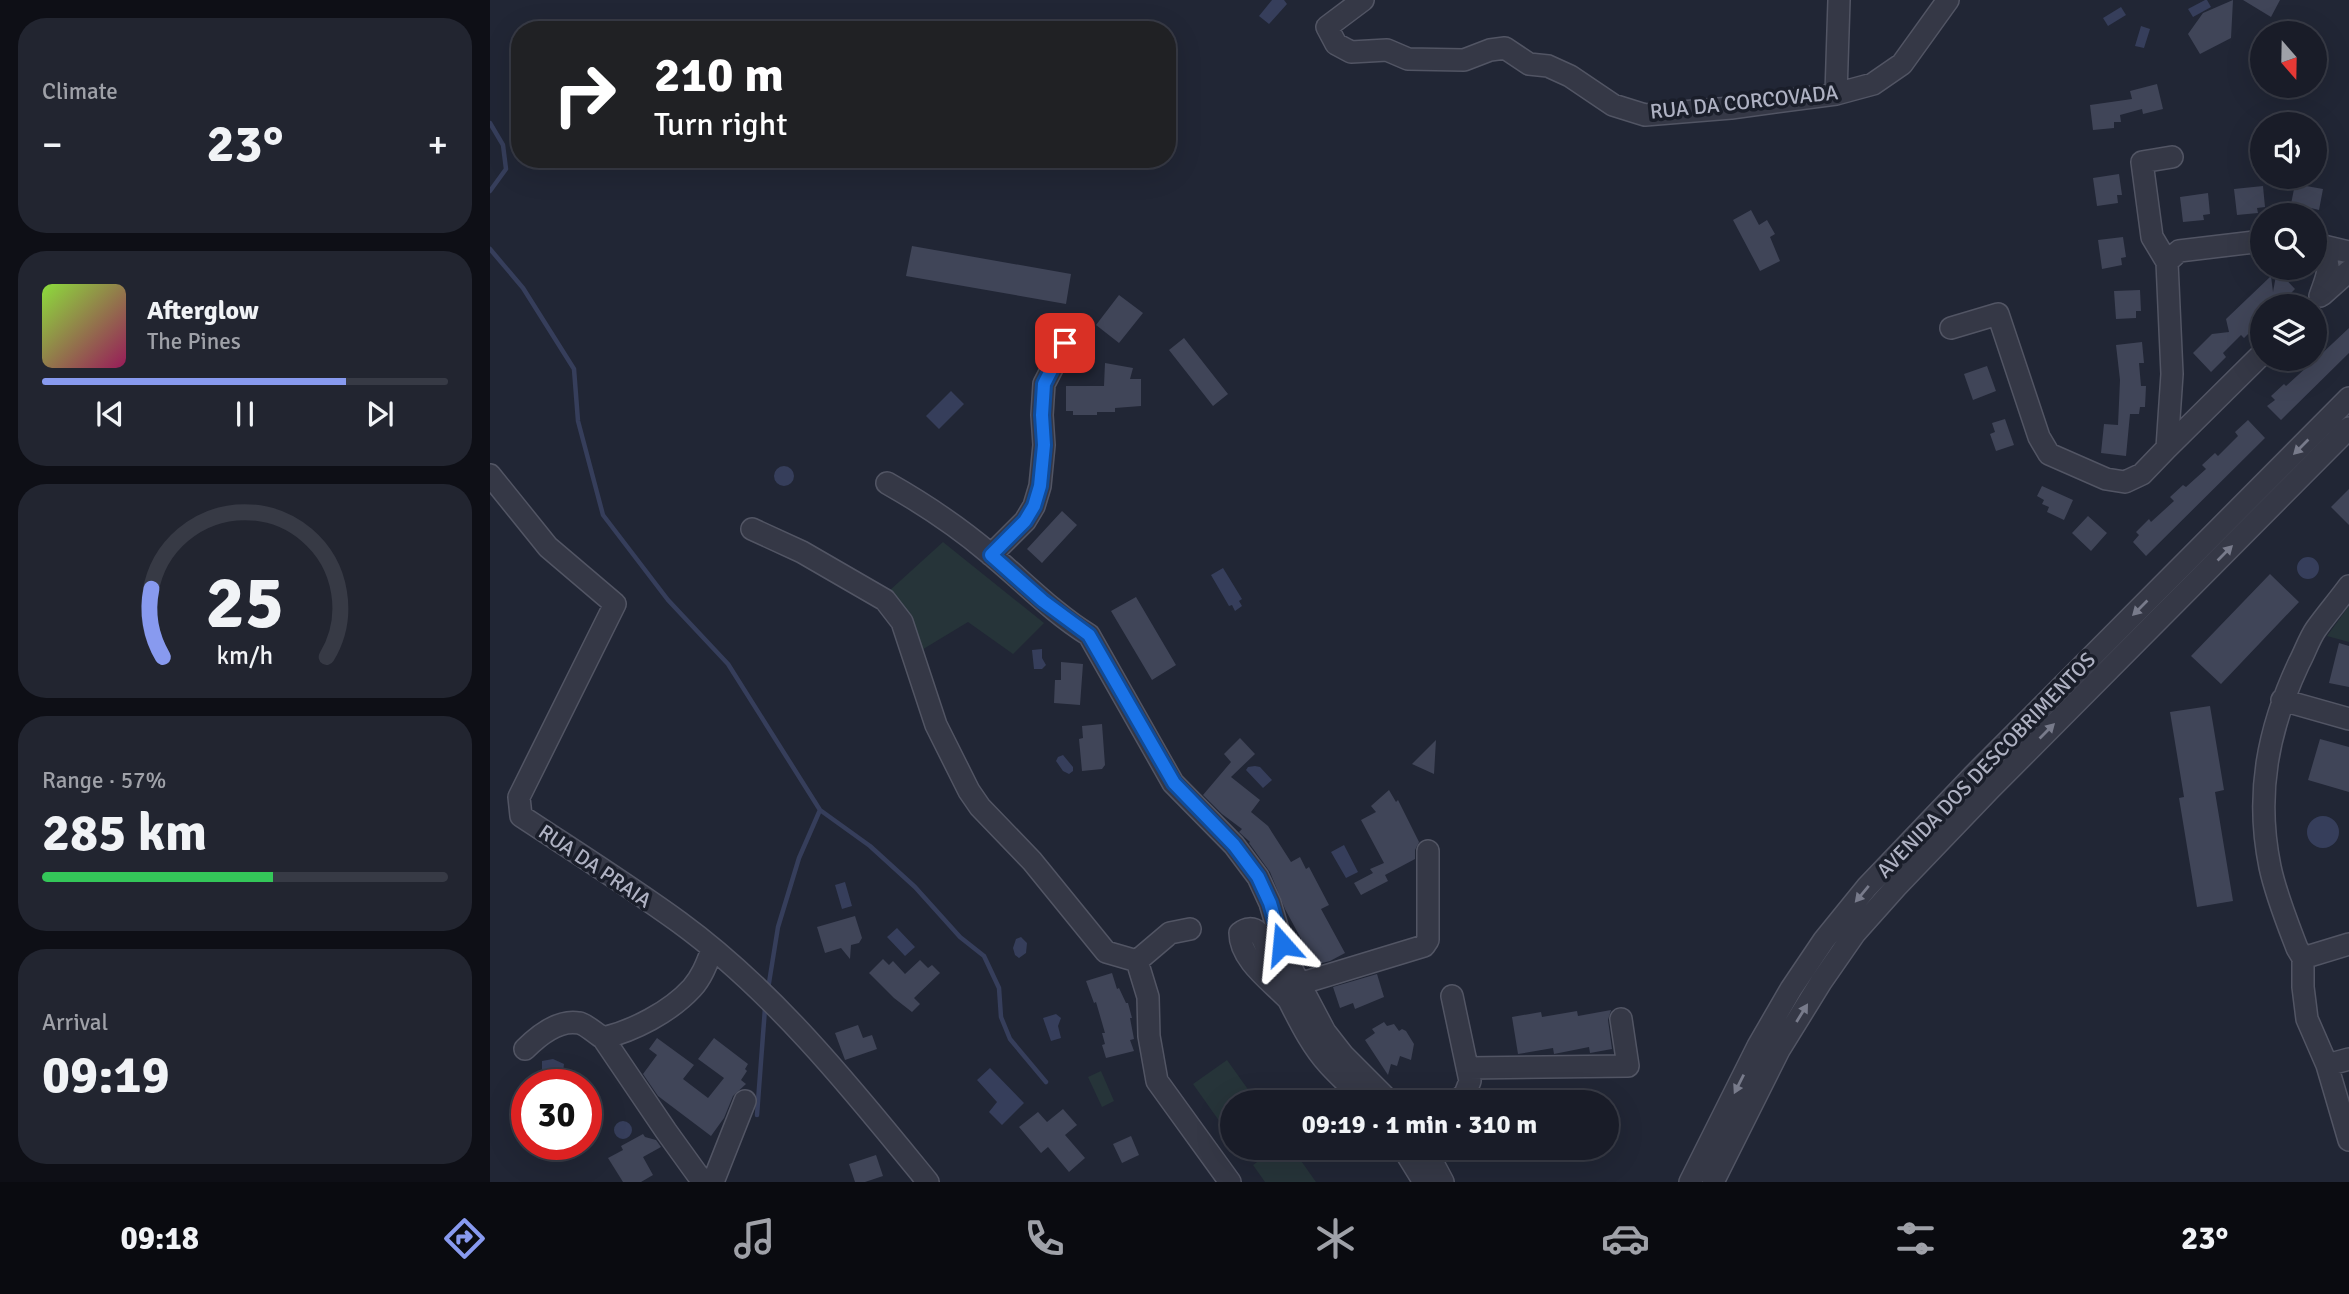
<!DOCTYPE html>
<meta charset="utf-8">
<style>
body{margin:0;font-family:Signika,sans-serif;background:#222530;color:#f1f3f6;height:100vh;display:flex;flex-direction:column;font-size:26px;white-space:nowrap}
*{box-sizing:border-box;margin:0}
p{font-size:23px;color:#9fa1a8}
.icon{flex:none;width:38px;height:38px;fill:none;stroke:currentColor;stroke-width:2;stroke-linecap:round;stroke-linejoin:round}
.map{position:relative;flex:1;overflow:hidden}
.side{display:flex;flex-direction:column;gap:18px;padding:18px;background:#0e0f16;width:490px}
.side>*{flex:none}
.hud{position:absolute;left:21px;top:21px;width:665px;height:147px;border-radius:28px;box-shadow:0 7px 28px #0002,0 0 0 2px #373a45;background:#202124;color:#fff;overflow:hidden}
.needle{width:46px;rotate:160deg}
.buttons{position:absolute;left:1760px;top:21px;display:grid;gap:14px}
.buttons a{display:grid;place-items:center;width:77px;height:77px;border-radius:50%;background:#191c28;box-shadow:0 7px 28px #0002,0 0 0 2px #373a45;font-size:35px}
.speed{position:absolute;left:21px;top:1069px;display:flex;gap:14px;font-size:35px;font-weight:700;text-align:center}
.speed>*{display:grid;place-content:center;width:91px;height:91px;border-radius:50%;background:#191c28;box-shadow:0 7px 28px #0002,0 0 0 2px #373a45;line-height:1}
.speed .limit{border:10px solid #d22;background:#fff;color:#111}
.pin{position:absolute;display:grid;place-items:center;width:60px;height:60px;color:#fff;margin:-30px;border-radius:14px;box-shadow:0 4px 10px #0006}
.me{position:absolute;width:77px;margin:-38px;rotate:342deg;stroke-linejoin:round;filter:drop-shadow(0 0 5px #0008)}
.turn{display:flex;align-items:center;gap:24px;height:147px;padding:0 28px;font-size:32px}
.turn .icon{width:91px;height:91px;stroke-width:2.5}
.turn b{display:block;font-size:49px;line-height:60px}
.big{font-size:52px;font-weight:700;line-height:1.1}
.side .card{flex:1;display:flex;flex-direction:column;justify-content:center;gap:10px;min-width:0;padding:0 24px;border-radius:28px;background:#222530}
.side .dial{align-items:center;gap:0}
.dial svg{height:182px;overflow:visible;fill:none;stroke:#373a45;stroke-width:7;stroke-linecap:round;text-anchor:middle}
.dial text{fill:#f1f3f6;stroke:none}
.song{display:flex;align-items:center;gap:21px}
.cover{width:84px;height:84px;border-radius:10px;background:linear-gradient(135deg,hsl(90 70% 55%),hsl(330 70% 35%))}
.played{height:7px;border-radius:4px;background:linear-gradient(90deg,#889aef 75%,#373a45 75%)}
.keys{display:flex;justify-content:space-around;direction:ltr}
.heat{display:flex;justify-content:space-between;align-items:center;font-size:38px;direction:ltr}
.charge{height:10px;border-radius:5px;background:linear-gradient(90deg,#34c759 57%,#373a45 0)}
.trip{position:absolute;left:730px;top:1090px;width:399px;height:70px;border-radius:35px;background:#191c28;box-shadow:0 7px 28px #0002,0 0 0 2px #373a45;font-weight:700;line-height:70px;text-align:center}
.tab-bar{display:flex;height:112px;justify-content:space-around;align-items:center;background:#0a0b10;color:#9fa1a8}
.tab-bar .icon{width:49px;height:49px}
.tab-bar .active{color:#889aef}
.tab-bar b{font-size:32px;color:#f1f3f6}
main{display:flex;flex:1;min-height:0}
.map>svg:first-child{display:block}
.green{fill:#263439}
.water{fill:#363e5b}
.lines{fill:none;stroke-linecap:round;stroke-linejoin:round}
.stream{stroke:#363e5b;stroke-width:4.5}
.building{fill:#404558}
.minor-casing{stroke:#525564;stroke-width:24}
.minor{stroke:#353846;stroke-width:21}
.oneway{fill:#787b8b}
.route-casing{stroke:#114b97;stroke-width:18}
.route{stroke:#1a73e8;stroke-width:12}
.labels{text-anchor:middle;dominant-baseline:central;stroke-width:7;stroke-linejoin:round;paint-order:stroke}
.street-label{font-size:21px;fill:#afb2c3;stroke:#1a1e2a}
</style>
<main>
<section class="side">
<div class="card"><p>Climate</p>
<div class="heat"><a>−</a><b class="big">23°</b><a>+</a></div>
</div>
<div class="card">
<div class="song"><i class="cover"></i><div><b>Afterglow</b><p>The Pines</p></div></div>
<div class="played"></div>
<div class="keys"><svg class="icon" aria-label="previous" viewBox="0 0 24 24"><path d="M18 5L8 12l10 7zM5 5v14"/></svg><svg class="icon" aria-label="pause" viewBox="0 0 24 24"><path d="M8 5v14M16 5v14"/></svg><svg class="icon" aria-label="next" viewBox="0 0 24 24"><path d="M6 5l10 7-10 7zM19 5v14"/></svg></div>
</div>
<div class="card dial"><svg viewBox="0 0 100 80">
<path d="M14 69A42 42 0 1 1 86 69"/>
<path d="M14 69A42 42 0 0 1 9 39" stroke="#889aef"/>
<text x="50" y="56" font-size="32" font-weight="700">25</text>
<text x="50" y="72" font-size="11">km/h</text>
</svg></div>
<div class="card"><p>Range · 57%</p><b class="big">285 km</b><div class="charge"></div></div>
<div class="card"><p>Arrival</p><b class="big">09:19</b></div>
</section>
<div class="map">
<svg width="1859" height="1182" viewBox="0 0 1859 1182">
<rect width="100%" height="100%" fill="#212635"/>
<!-- green -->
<path class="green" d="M453 542 554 623 523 654 478 622 430 651 399 591Z
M1859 606V642L1837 636Z
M737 1060 767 1102H742V1139L703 1084Z
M611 1071 624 1101 612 1107 598 1077Z
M787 1148H802L826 1182H775L763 1165Z"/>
<!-- water -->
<path class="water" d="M782 0H794L797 4 779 24 769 16Z
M1715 0H1717L1721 7 1703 17 1698 9Z
M1631 7 1636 15 1618 26 1613 18Z
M1651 26 1660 29 1654 48 1645 46Z
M461 391 474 404 449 429 436 416Z
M284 476a10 10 0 1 1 20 0a10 10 0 1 1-20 0Z
M1807 568a11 11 0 1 1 22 0a11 11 0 1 1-22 0Z
M733 568 752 599 749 601 752 606 745 611 742 605 739 606 721 575Z
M552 649V658L556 665 552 669H544L542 650Z
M573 755 583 767V771L579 774 573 771 566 761 568 757Z
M765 766 770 767 782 780 773 788 756 770 758 767Z
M1817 832a16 16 0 1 1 32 0a16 16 0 1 1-32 0Z
M854 845 868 872 856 878 841 852Z
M355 882 362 906 352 909 345 885Z
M407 928 425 947 415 956 397 937Z
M531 937 537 943 536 953 529 958 525 955 523 948 526 939Z
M566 1014 571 1018 568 1026 571 1038 561 1041 553 1018Z
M63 1059 74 1064 73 1072 66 1074 52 1069V1061Z
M500 1068 534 1103 512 1125 499 1112 507 1102 487 1080Z
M124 1130a9 9 0 1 1 18 0a9 9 0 1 1-18 0Z"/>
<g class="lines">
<!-- stream -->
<path class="stream" d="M0 123 13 145 16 169 0 191
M0 249 33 288 84 369 88 421 113 515 178 600 238 664 330 810 309 858 288 927 278 989
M330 810 380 846 425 887 470 937 494 956 509 988 511 1017 520 1039 556 1082
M267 1115 275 1008"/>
</g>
<!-- building -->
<path class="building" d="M1743 0 1741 38 1710 54 1698 34 1713 13Z
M1753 0H1790L1781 17Z
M1667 84 1673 109 1653 114 1652 109 1630 115 1631 122H1624V128L1603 130 1600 105 1642 99 1640 91Z
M1629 174 1632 195H1627L1628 203 1607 206 1603 178Z
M1805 184 1833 189 1829 210 1821 208 1820 213 1800 209Z
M1773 186 1775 207 1767 208 1768 213 1747 215 1744 189Z
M1718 193 1720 214 1713 215 1714 220 1693 222 1690 197Z
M1261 210 1269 225 1277 220 1285 234 1280 237 1290 261 1270 271 1243 220Z
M1633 237 1636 257 1631 258 1632 265 1612 269 1608 240Z
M422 246 581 274 576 304 416 276Z
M1787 270 1805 289 1790 304 1787 300 1780 306H1773V314L1766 320 1769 323 1754 338 1751 335 1733 353 1736 357 1721 372 1703 353 1722 334 1739 332 1736 319 1781 276 1783 292Z
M1650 290 1651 311H1646V318L1626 319 1624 291Z
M629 295 653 313 629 343 606 325Z
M1859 328V353L1791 420 1777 406 1785 400 1781 396 1794 384 1796 386 1818 366 1811 359H1826Z
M694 338 738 394 723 406 679 350Z
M1652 342 1654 363H1649L1651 386H1656L1655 407H1650L1649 414H1640L1636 456 1611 453 1614 424 1628 425 1630 380 1626 345Z
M615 363 643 368 640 379H651V406L625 408V412H607V415H583V411H576V386H614Z
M1497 366 1506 391 1483 400 1474 374Z
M1515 419 1524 445 1506 451 1500 434 1505 432 1502 423Z
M1758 420 1775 438 1656 556 1643 542 1649 535 1646 532 1659 519 1661 522 1684 501 1680 497 1693 485 1696 487 1716 469 1712 465 1725 453 1728 456 1748 436 1745 432Z
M1552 486 1583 500 1574 520 1557 512 1559 507 1552 504 1554 500 1547 496Z
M1859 489V525L1841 507Z
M572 511 587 525 552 563 537 549Z
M1598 516 1617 533 1601 551 1582 533Z
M1780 574 1809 602 1731 684 1701 656Z
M646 597 686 665 662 680 621 611Z
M1849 643 1859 646V687L1839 683Z
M571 662 593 664 590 705 564 703 565 680H571Z
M1720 706 1734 790 1725 792 1743 901 1707 907 1689 798 1694 797 1680 712Z
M612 724 615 765 612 769 592 771 589 739 593 738 592 726Z
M750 738 765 754 741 777 770 800 761 812 778 826 801 862 810 857 816 869 819 867 839 905 831 909 855 953 840 961 828 964 818 947 816 948 795 909 780 872 759 843 760 842 749 832 752 829 732 814 713 795 741 762 734 754Z
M1830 739 1859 747V792L1818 780Z
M946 740 944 774 922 764Z
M899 790 906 802 908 800 929 842 925 850V859L895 875 898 881 871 895 864 883 883 873 880 869 894 863 871 820 886 812 881 806Z
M365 916 372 938 369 943 361 945 360 959 351 948 335 953 327 927Z
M393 959 399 965 403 961 415 974 430 960 438 968 442 965 450 973 424 998 430 1004 422 1012 404 998 379 973Z
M622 973 627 989 629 988 636 1003H638L642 1018H640L644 1039 640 1040 644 1051 616 1058 612 1045 615 1044 612 1033H615L606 1002 604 1003 596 981Z
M887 974 894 997 865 1009 863 1003 850 1008 843 987Z
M1121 1010 1118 1020 1122 1049 1100 1053 1099 1047 1064 1054 1063 1048 1028 1054 1022 1017 1051 1012 1052 1017 1087 1011 1088 1016Z
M894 1022 897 1026 904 1024 909 1031 912 1029 916 1031 924 1044 921 1060 910 1056 907 1066 901 1064 898 1075 875 1040 885 1033 882 1029Z
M368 1025 373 1038 382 1035 387 1049 355 1060 345 1033Z
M167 1038 204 1065 193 1079 218 1098 234 1078 208 1059 224 1038 258 1064 255 1069 257 1071 251 1080 256 1084 243 1096 234 1118 221 1136 168 1096 153 1074 167 1055 159 1049Z
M573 1109 587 1125 575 1135 595 1158 579 1172 558 1147 551 1153 529 1127 548 1112 557 1122Z
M153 1134 155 1137 166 1140 171 1147 153 1157 163 1175 151 1182H133L118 1158 133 1150 131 1146Z
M641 1136 649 1155 632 1163 623 1144Z
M386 1155 393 1176 375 1182H365L359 1164Z"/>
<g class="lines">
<!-- minor casing -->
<g class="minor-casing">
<path id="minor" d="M873 0 837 27 846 44 861 52 897 50 918 59 974 60 1000 50 1015 48 1039 64 1058 66 1080 76 1123 105 1155 115 1241 108 1346 94 1383 84 1412 64 1458 0
M1346 94 1349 0
M1825 244 1859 252
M1825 246C1846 262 1837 275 1830 296
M1677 262 1662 237 1652 162 1682 157
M1832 295 1859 271
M1461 328 1508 314 1549 437 1559 454 1616 479 1635 482 1652 474 1677 448 1682 374 1677 262 1689 251 1773 241
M1677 448 1773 353
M0 475 58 547 125 604 29 797 31 816C84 851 138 885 189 922 285 992 364 1091 438 1182
M397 483C434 504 466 525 499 553 533 581 562 612 599 635L683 783 744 845 768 877 780 903 797 960 835 1032 853 1055 900 1102
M262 529 312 552 395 600 412 622 446 725 479 791 490 807 542 861 616 952 647 961 658 997 659 1036 667 1081 740 1182
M501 555 535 521 544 506 550 486 554 445 552 415 554 384 575 343
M1859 586C1848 601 1836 615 1826 629 1819 639 1815 652 1809 663 1778 729 1765 794 1780 867 1786 895 1797 922 1807 948L1813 958V987L1817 1019 1837 1065 1859 1140
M1792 700 1859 719
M1813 958 1859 944
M647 961 680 933 700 929
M809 984 934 946 938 940V851
M962 996 980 1081 975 1094 965 1102
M799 1000C782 982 750 960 750 933 756 928 763 927 769 933 774 938 787 976 792 987 806 1013 818 1042 839 1065 851 1078 864 1090 877 1102
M35 1049C48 1036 68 1019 89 1023 96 1024 106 1034 113 1038
M1837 1065 1859 1059
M978 1068 1138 1066 1131 1019
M913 1148 934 1182
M935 1148 953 1182
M216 1182 207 1174 176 1131 113 1038C143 1031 180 1012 202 988 212 977 217 963 222 950
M223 1182 255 1101
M1200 1182 1268 1046 1301 989 1334 940 1377 887 1483 776 1859 398
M1223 1182 1289 1050 1331 982 1365 933 1406 887 1500 789 1859 428"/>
</g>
<!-- minor -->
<use href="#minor" class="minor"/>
</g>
<!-- one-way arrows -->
<defs><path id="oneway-solid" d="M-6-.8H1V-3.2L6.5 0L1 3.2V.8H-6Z" transform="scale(1.75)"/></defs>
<g class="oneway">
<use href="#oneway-solid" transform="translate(1811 447) rotate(135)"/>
<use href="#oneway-solid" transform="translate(1735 553) rotate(-45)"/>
<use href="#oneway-solid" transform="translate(1650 608) rotate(135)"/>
<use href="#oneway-solid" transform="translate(1557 731) rotate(-45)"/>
<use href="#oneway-solid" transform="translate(1372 894) rotate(130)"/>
<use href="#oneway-solid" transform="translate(1312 1013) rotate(-58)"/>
<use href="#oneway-solid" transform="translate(1249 1084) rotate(117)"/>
</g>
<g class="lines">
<!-- route casing -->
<g class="route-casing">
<path id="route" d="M575 343 554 384 552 415 554 445 550 486 544 506 535 521 501 555 553 601 599 635 684 783 744 845 768 877 780 903 792 944"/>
</g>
<!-- route -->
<use href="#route" class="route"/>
</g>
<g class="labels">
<!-- street labels -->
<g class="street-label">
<text transform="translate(1254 102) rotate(-6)">RUA DA CORCOVADA</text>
<text transform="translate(1496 765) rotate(-46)">AVENIDA DOS DESCOBRIMENTOS</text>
<text transform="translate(105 866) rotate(34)">RUA DA PRAIA</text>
</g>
</g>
</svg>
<div class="buttons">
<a><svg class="needle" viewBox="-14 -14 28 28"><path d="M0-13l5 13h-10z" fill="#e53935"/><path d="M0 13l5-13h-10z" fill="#9fa1a8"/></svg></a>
<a><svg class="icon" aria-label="sound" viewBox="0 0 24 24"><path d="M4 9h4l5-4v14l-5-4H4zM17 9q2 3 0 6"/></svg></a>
<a><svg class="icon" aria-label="search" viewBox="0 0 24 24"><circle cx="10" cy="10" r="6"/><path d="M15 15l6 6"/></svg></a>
<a><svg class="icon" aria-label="layers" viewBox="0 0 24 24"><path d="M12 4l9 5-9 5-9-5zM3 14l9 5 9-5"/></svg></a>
</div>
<div class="speed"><div class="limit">30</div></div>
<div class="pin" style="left:575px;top:343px;background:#d93025"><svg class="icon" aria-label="arrive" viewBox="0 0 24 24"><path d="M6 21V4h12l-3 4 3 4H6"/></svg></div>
<svg class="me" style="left:792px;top:944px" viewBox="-20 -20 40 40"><path d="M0-17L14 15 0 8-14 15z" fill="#1a73e8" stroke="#fff" stroke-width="4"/></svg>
<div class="trip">09:19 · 1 min · 310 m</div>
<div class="hud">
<div class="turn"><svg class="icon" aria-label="right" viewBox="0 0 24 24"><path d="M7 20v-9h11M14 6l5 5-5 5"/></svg><div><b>210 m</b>Turn right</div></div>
</div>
</div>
</main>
<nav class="tab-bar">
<b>09:18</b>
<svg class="icon active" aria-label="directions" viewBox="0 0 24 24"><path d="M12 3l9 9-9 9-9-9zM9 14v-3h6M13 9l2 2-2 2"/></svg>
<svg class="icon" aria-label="music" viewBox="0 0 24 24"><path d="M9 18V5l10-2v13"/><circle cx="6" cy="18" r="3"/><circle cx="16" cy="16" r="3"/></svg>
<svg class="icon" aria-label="phone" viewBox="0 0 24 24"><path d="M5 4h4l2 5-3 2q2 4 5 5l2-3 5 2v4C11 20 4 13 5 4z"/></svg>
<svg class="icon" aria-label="climate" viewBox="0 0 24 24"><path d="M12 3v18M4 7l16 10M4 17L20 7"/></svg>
<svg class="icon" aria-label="car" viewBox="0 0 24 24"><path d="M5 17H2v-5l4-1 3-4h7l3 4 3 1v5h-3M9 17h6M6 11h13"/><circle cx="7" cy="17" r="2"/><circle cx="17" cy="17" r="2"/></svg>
<svg class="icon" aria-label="filters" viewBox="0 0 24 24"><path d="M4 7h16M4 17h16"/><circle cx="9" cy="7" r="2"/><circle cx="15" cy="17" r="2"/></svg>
<b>23°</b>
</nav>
